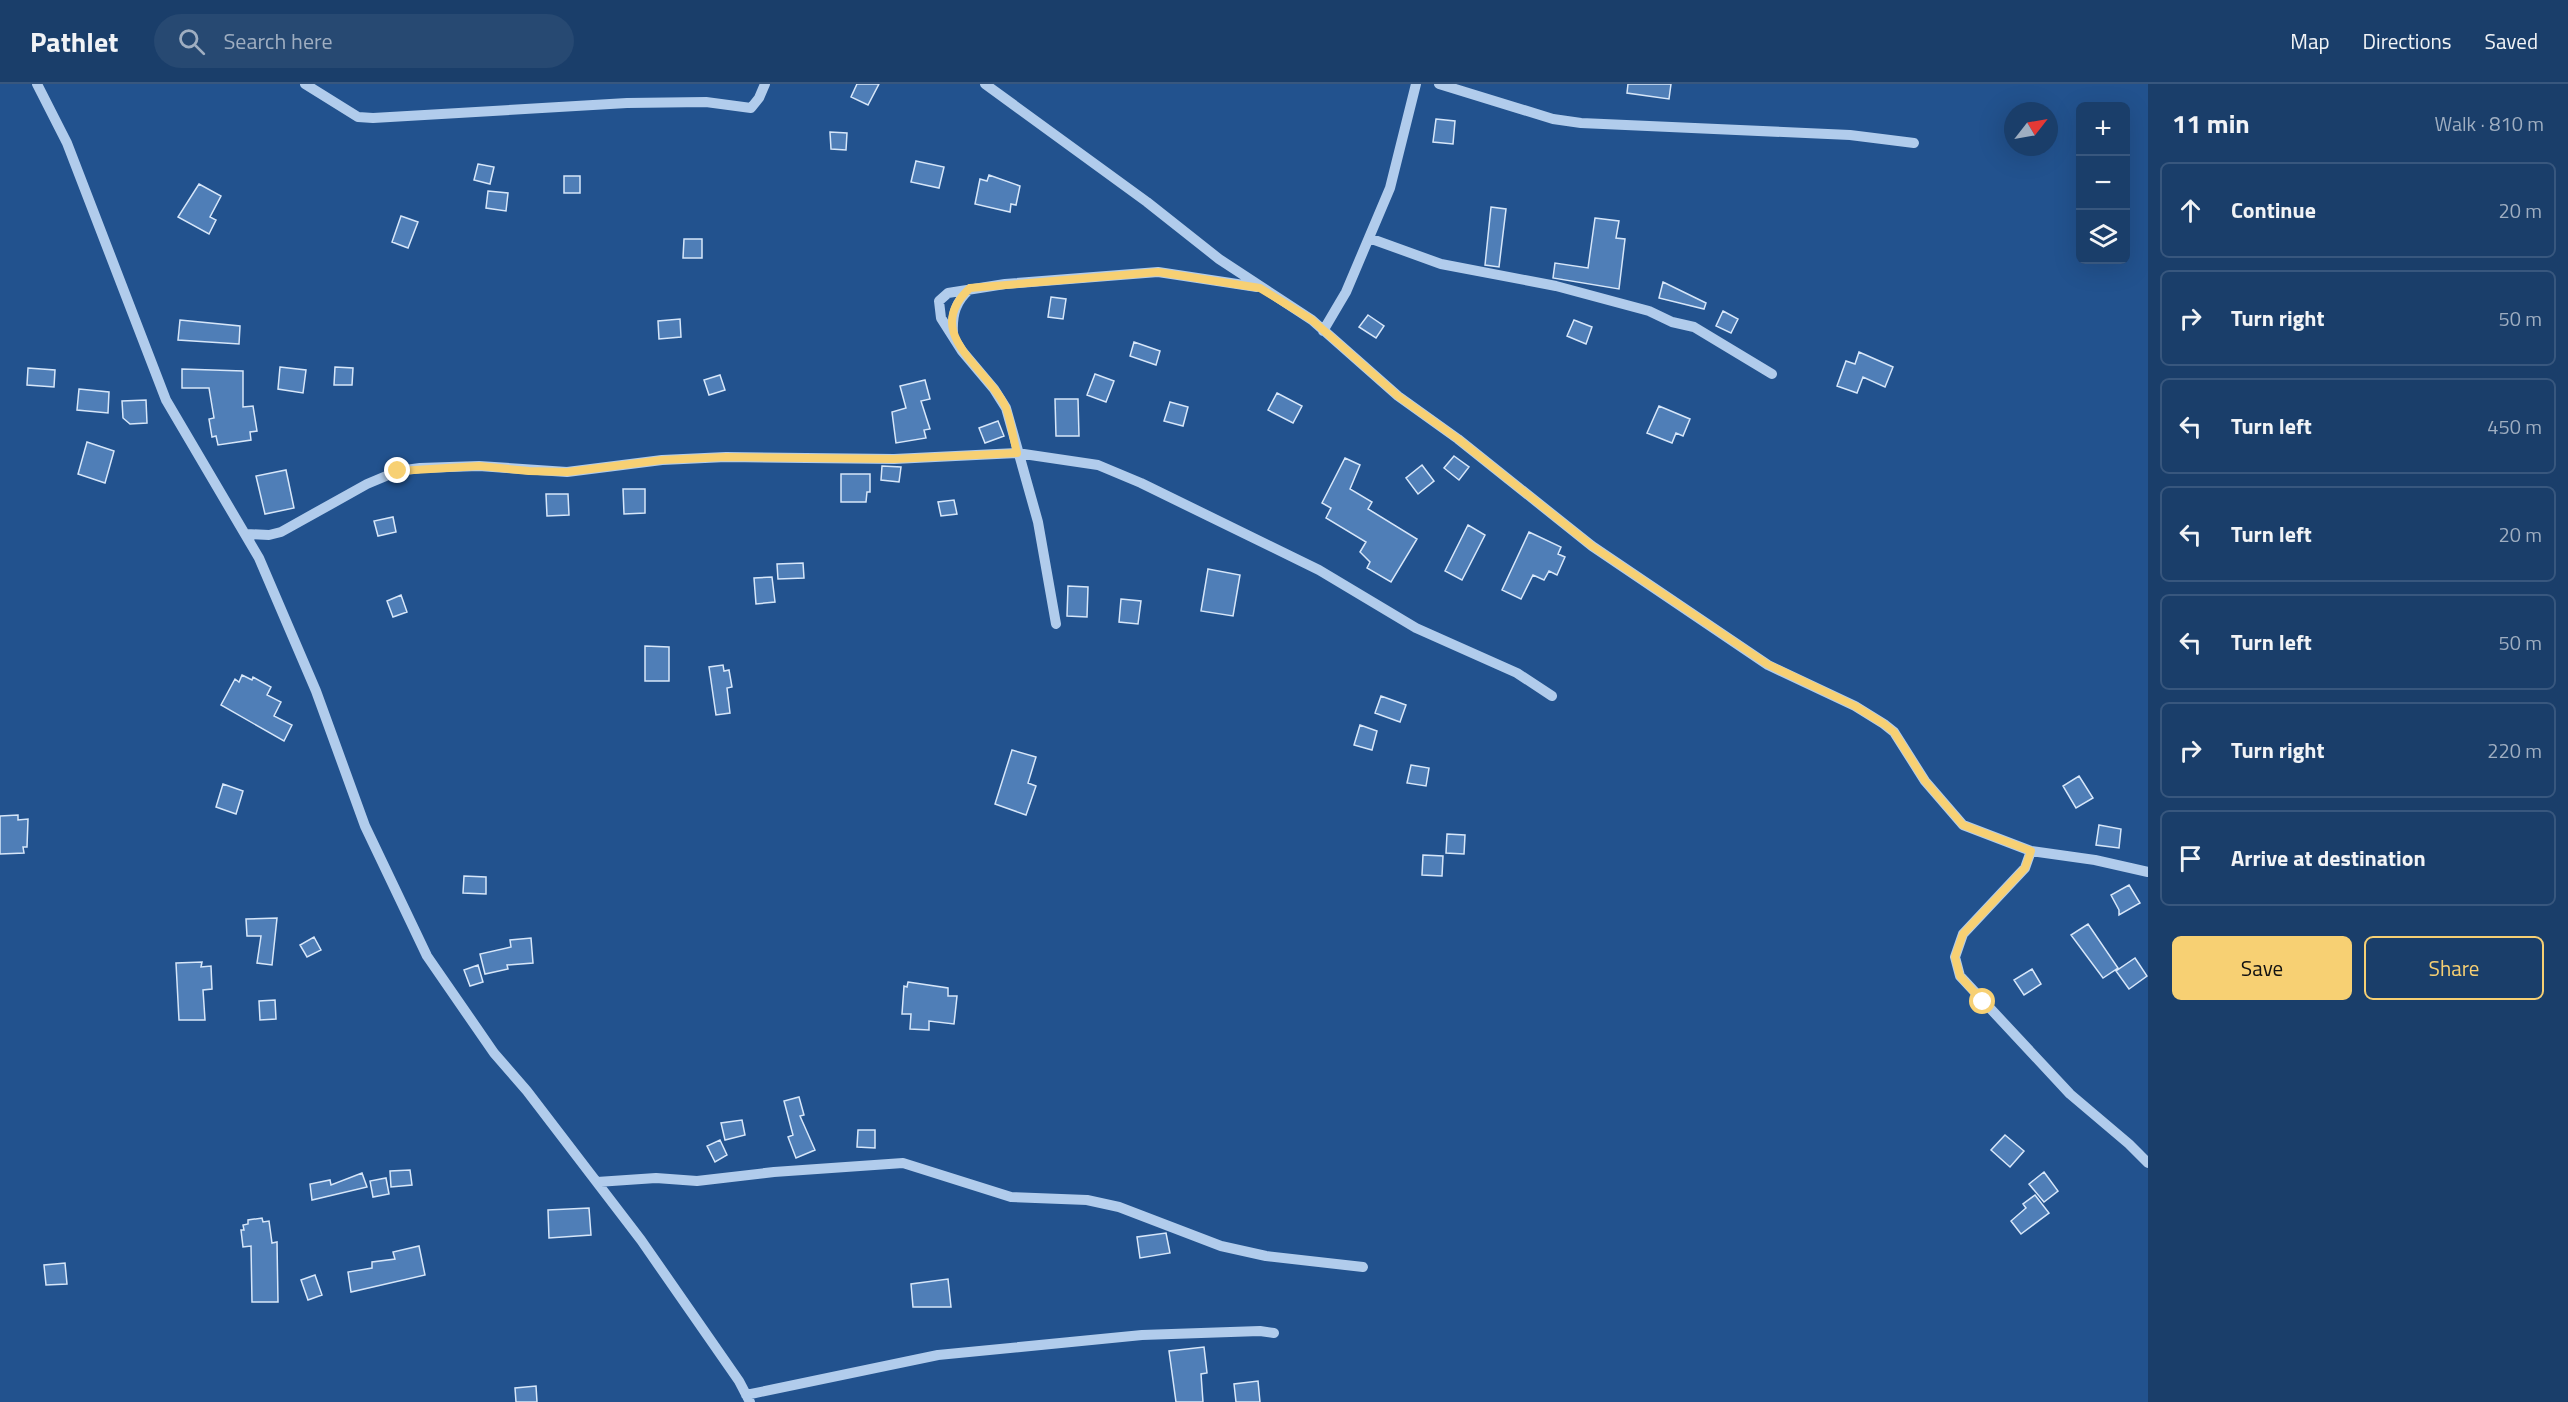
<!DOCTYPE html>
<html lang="en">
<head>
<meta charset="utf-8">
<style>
  :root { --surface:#1a3e6a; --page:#274972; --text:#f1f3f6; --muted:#9faec1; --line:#38577e; --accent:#f7d073 }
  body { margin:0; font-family:"Titillium Web",sans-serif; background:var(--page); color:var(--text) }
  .controls { position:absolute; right:18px; top:18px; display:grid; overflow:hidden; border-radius:9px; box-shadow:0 6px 24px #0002 }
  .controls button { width:54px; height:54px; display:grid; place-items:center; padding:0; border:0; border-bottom:2px solid var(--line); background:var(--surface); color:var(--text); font:30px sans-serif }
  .compass { position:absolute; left:2004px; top:18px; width:54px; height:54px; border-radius:50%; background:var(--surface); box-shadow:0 6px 24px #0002; rotate:59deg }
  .stop { position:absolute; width:18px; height:18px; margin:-14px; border:4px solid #f7d073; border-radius:50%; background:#fff }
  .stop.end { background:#f7d073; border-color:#fff; box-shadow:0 2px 6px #0008 }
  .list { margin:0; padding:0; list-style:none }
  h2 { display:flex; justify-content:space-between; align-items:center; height:78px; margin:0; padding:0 24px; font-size:26px }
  h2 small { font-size:20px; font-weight:400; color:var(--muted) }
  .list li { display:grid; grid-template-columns:39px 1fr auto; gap:18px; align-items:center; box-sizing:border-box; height:96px; margin:0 12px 12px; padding:0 12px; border:2px solid var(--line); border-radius:9px }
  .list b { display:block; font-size:22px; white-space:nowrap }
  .list em { font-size:20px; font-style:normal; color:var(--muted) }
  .actions { display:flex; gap:12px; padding:18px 24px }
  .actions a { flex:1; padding:14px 0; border:2px solid var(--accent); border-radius:9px; text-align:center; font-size:21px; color:var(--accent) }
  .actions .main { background:var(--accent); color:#111 }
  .icon { flex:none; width:33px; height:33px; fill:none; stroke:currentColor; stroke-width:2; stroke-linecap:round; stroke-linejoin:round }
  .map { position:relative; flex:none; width:2148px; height:1318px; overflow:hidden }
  header { display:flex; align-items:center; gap:36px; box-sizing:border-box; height:84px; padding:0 30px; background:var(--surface); border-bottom:2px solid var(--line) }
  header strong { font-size:28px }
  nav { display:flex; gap:33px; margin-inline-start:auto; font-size:21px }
  .search { width:420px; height:54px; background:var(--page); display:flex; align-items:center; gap:15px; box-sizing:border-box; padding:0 21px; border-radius:33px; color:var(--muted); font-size:22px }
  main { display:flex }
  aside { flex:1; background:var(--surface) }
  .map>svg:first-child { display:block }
  .building { fill:#4f7eb7; stroke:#d6e6f9; stroke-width:1.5 }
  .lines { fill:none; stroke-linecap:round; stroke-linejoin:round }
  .minor { stroke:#b1ccec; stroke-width:10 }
  .route { stroke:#f7d073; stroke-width:8 }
</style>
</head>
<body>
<header>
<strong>Pathlet</strong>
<div class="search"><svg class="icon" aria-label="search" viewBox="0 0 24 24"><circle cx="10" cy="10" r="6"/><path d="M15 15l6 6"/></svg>Search here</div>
<nav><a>Map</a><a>Directions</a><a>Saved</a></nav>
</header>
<main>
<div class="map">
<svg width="2148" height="1318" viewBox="0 0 2148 1318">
  <rect width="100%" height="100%" fill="#22528e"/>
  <path class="building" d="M857 0H879L868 21 851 13Z
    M1628 0H1671L1669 15 1627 9Z
    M1436 35 1455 37 1453 60 1433 58Z
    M830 48 847 49 846 66 831 65Z
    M916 77 944 83 939 104 911 98Z
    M478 80 494 83 490 100 474 96Z
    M989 91 1020 102 1016 121 1011 120 1010 128 975 120 980 95 987 97Z
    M564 92H580V109H564Z
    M199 100 221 112 210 133 216 136 209 150 178 133Z
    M488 107 508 109 506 127 486 124Z
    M1491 123 1506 125 1499 183 1485 181Z
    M401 132 418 138 408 164 392 158Z
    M1595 134 1619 137 1616 154 1625 155 1619 205 1553 194 1555 179 1588 184Z
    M684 155H702V174H683Z
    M1663 198 1706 219 1704 225 1659 214Z
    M1051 213 1066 215 1063 235 1048 233Z
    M1723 227 1738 235 1731 249 1716 242Z
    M1368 231 1384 242 1376 254 1359 243Z
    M680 235 681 253 659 255 658 237Z
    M180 236 240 242 239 260 178 256Z
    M1574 236 1592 243 1586 260 1567 252Z
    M1134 258 1160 267 1156 281 1130 272Z
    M1859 268 1893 283 1885 303 1863 293 1857 309 1837 302 1846 277 1855 280Z
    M280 283 306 286 303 309 278 305Z
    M335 283 353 284 352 301H334Z
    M28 284 55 286 54 303 27 301Z
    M182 285 243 287V323L253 322 257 347 250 348 251 356 218 361 216 352 212 353 209 335 214 334 209 304H182Z
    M1095 290 1114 297 1106 318 1087 311Z
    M720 291 725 306 709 311 704 296Z
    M925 296 930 315 921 317 930 345 924 346 926 354 896 359 892 328 906 324 900 302Z
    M79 305 109 308 108 329 77 326Z
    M1277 309 1302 322 1293 339 1268 326Z
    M1055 315H1078L1079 352H1056Z
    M146 316 147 339 130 340 123 334 122 317Z
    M1170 318 1188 323 1183 342 1164 337Z
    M1659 322 1690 335 1683 352 1676 349 1672 359 1647 349Z
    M998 337 1004 352 985 359 979 344Z
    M87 358 114 367 105 399 78 390Z
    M1454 372 1469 383 1459 396 1444 384Z
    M1345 374 1360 381 1350 405 1372 418 1368 425 1417 455 1391 498 1367 484 1370 478 1360 468 1366 458 1326 434 1331 424 1322 419Z
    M1422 381 1434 397 1418 410 1406 394Z
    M882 382 901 383 899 398 881 396Z
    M286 386 294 424 265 430 256 392Z
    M841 390H870V408H867L866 418H841Z
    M623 405H645V429L624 430Z
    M546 410H568L569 431 547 432Z
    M954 416 957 430 941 432 938 418Z
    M393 433 396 448 378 452 374 437Z
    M1468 441 1485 451 1462 496 1445 487Z
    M1529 448 1561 463 1558 470 1565 473 1557 491 1549 487 1544 496 1533 491 1521 515 1502 506Z
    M803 479 804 494 778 495 777 480Z
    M1208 485 1240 491 1233 532 1201 527Z
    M772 493 775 518 756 520 754 494Z
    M1068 502 1088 503 1087 533 1067 532Z
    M401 511 407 528 393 533 387 517Z
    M1121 515 1141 517 1138 540 1119 538Z
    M645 562 669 563V597H645Z
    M723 581 724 587 729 586 732 603 727 604 730 629 716 631 709 583Z
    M242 591 252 596 253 593 271 603 267 611 281 618 274 632 292 641 284 657 221 621 235 595 239 598Z
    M1381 612 1406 621 1400 638 1375 629Z
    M1360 641 1377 647 1372 666 1354 661Z
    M1012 666 1036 673 1028 699 1036 702 1026 731 995 720Z
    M1411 681 1429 684 1426 702 1407 699Z
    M2079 692 2093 714 2076 724 2063 702Z
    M223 700 243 707 236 730 216 723Z
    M18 731V736L28 735 27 763H23L24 769 0 770V732Z
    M2099 741 2121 745 2119 764 2096 761Z
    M1447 750 1465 751 1464 770 1446 769Z
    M1423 771 1443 772 1442 792 1422 791Z
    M464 792 486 793V810L463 809Z
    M2129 801 2140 819 2119 831V826L2111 811Z
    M277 834 272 881 257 879 261 852H247L246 835Z
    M2088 840 2118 884 2103 894 2071 851Z
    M314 853 321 866 307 873 300 861Z
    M531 854 533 879 507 881 508 885 485 890 480 870 511 863 510 856Z
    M2135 874 2147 892 2129 905 2116 887Z
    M202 878 201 883 211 882 212 905 203 906 205 936H179L176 879Z
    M478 881 483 898 470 902 464 886Z
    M2032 885 2041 900 2024 911 2014 896Z
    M908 898 948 904V912H957L954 940 929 937V946L910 945 911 930H902L904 902 907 903Z
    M275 916 276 935 260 936 259 917Z
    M799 1013 804 1031 800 1032 815 1066 796 1074 788 1053 793 1051 784 1017Z
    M742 1036 745 1051 725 1056 721 1039Z
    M858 1046H875V1064L857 1063Z
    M2005 1051 2024 1067 2010 1083 1991 1066Z
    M720 1056 727 1071 715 1078 707 1062Z
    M410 1086 412 1101 391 1103 390 1087Z
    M2044 1088 2058 1107 2044 1118 2029 1100Z
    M362 1089 367 1103 312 1116 310 1100 330 1096 331 1101Z
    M386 1094 389 1110 373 1113 370 1097Z
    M2035 1111 2049 1129 2021 1150 2011 1137 2026 1124 2023 1120Z
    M589 1124 591 1151 549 1154 548 1126Z
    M262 1134 263 1138 269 1137 272 1159 277 1158 278 1218H252L251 1162 243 1163 241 1146H244L243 1141 248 1140V1136Z
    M1166 1149 1170 1169 1140 1174 1137 1153Z
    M419 1162 425 1191 351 1208 348 1188 372 1184V1178L395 1175 393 1168Z
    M65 1179 67 1200 46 1201 44 1181Z
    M315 1191 322 1211 308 1216 301 1196Z
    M948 1195 951 1223H913L911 1200Z
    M1204 1263 1207 1289 1201 1290 1203 1318H1176L1169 1267Z
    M1258 1297 1260 1318H1236L1234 1300Z
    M536 1302 537 1318H516L515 1304Z"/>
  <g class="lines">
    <path class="minor" d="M37 0 67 59 166 316 259 474 316 607 365 742 427 872 494 969 527 1007 641 1156 739 1297 750 1318
      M305 0 358 33 373 34 627 19 706 18 751 24 759 14 765 0
      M985 0 1147 118 1219 175 1312 236 1398 312 1458 355 1592 462 1768 581 1855 622 1884 640 1894 648 1925 697 1963 741 2031 767 2095 776 2148 788
      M1439 0 1553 35 1581 39 1850 51 1914 59
      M1369 154 1441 180 1556 202 1649 227 1672 238 1694 243 1772 290
      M1323 247 1346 208 1390 104 1416 0
      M953 249C952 230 956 217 970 205
      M246 450 269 451 281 448 367 400 398 387 420 384 479 382 567 388 662 376 726 373 894 375 1017 369 1098 381 1141 399 1319 486 1416 544 1517 589 1552 612
      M1056 540 1038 438 1006 324 994 305 962 267 941 234 939 217 948 209 1005 200 1158 188 1257 203
      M2031 767 2025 784 1963 850 1955 873 1960 892 2070 1010 2129 1060 2148 1079
      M597 1098 656 1094 697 1097 774 1088 903 1079 1011 1113 1087 1116 1119 1123 1221 1162 1266 1172 1363 1183
      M746 1311 938 1271 1142 1251 1260 1247 1274 1249"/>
  </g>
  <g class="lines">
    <path class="route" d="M398 387 479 382 529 387 567 388 662 376 726 373 894 375 1017 369C1013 354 1011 337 1006 324 988 283 920 250 970 204L1158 188 1260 204 1312 236 1398 312 1458 355 1592 462 1767 580 1855 622 1884 640 1894 648 1925 697 1963 741 2031 767 2025 784 1963 850 1955 873 1960 892 1983 918"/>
  </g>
</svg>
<div class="controls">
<button>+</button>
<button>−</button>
<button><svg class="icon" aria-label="layers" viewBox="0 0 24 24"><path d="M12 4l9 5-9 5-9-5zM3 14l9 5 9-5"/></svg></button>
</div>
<svg class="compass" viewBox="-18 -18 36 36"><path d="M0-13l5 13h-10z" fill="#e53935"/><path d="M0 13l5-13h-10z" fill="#9faec1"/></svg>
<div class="stop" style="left:1983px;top:918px"></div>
<div class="stop end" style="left:398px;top:387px"></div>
</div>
<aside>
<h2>11 min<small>Walk · 810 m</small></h2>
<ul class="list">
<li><svg class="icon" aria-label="ahead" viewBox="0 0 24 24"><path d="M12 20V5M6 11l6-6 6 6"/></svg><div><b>Continue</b></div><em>20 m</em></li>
<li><svg class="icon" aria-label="right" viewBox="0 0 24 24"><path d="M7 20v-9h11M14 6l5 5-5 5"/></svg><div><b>Turn right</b></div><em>50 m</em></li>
<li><svg class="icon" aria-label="left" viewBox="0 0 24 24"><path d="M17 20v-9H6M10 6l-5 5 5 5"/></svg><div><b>Turn left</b></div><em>450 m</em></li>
<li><svg class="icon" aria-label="left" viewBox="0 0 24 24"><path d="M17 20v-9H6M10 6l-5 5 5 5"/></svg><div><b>Turn left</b></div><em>20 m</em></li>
<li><svg class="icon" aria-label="left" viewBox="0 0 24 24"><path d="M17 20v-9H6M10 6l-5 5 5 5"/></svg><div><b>Turn left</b></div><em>50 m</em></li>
<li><svg class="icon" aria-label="right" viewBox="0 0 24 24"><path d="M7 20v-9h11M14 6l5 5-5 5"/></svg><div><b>Turn right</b></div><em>220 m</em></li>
<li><svg class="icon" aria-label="arrive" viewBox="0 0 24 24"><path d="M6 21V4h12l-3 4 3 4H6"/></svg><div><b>Arrive at destination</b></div></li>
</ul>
<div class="actions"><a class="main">Save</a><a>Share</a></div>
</aside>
</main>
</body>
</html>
